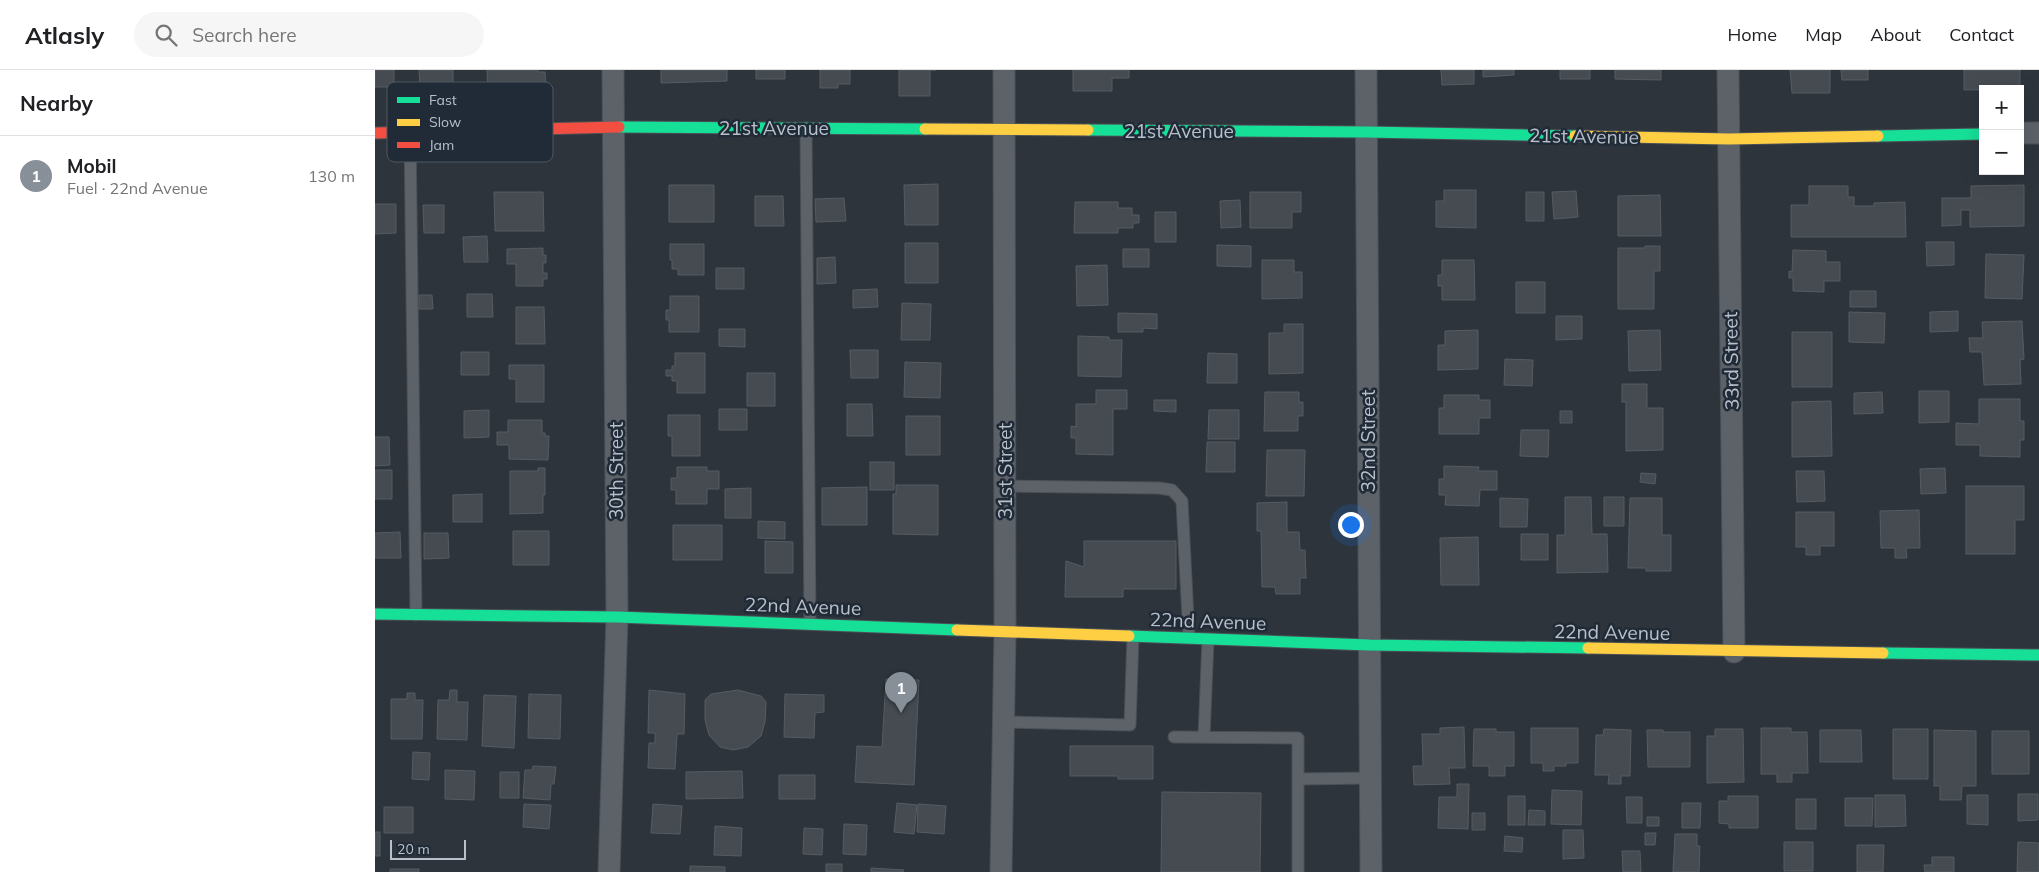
<!DOCTYPE html>
<html lang="en">
<head>
<meta charset="utf-8">
<style>
  :root { --surface:#fff; --page:#f6f6f6; --text:#202124; --muted:#757577; --line:#e0e0e0; --accent:#879099 }
  body { margin:0; font-family:Mulish,sans-serif; background:var(--page); color:var(--text) }
  .controls { position:absolute; right:15px; top:15px; display:grid; overflow:hidden; border-radius:0px; box-shadow:0 5px 20px #0002 }
  .controls button { width:45px; height:45px; display:grid; place-items:center; padding:0; border:0; border-bottom:1px solid var(--line); background:var(--surface); color:var(--text); font:25px sans-serif }
  .scale { position:absolute; left:15px; bottom:12px; width:76px; box-sizing:border-box; padding-left:5px; border:2px solid #b8c1cb; border-top:0; font-size:14px; line-height:18px; white-space:nowrap; color:#b8c1cb; -webkit-text-stroke:4px #202b37; paint-order:stroke }
  .you { position:absolute; left:975px; top:454px; width:18px; height:18px; margin:-12px; border:4px solid #fff; border-radius:50%; background:#1a73e8; box-shadow:0 0 0 8px #1a73e833 }
  .badge { display:grid; place-items:center; width:32px; height:32px; border-radius:50%; background:var(--accent); color:#fff; font-size:16px; font-weight:700 }
  .pin { position:absolute; translate:-50% -41px; filter:drop-shadow(0 1px 2px #0008) }
  .pin::after { content:''; position:absolute; top:26px; width:18px; height:15px; background:inherit; clip-path:polygon(0 0,100% 0,50% 100%) }
  .list { margin:0; padding:0; list-style:none }
  h2 { display:flex; justify-content:space-between; align-items:center; height:65px; margin:0; padding:0 20px; font-size:21px }
  h2 small { font-size:16px; font-weight:400; color:var(--muted) }
  .list li { display:grid; grid-template-columns:32px 1fr auto; gap:15px; align-items:center; box-sizing:border-box; height:80px; padding:0 20px; border-top:1px solid var(--line) }
  .list b { display:block; font-size:19px; white-space:nowrap }
  .list p { margin:0; font-size:16px; white-space:nowrap; color:var(--muted) }
  .list em { font-size:16px; font-style:normal; color:var(--muted) }
  .icon { flex:none; width:28px; height:28px; fill:none; stroke:currentColor; stroke-width:2; stroke-linecap:round; stroke-linejoin:round }
  .map { position:relative; flex:none; width:1664px; height:802px; overflow:hidden }
  header { display:flex; align-items:center; gap:30px; box-sizing:border-box; height:70px; padding:0 25px; background:var(--surface); border-bottom:1px solid var(--line) }
  header strong { font-size:24px }
  nav { display:flex; gap:28px; margin-inline-start:auto; font-size:18px }
  .search { width:350px; height:45px; background:var(--page); display:flex; align-items:center; gap:12px; box-sizing:border-box; padding:0 18px; border-radius:28px; color:var(--muted); font-size:19px }
  main { display:flex }
  aside { flex:1; background:var(--surface) }
  .map>svg:first-child { display:block }
  .building { fill:#454b51; stroke:#555c63 }
  .lines { fill:none; stroke-linecap:round; stroke-linejoin:round }
  .lane-casing { stroke:#4b5056; stroke-width:13 }
  .street-casing { stroke:#4b5056; stroke-width:23 }
  .fast-casing { stroke:#4b5056; stroke-width:13 }
  .slow-casing { stroke:#4b5056; stroke-width:13 }
  .jam-casing { stroke:#4b5056; stroke-width:13 }
  .lane { stroke:#5d6269; stroke-width:11 }
  .street { stroke:#5d6269; stroke-width:21 }
  .fast { stroke:#16e098; stroke-width:11 }
  .slow { stroke:#ffcf43; stroke-width:11 }
  .jam { stroke:#f24e42; stroke-width:11 }
  .labels { text-anchor:middle; dominant-baseline:central; stroke-width:5; stroke-linejoin:round; paint-order:stroke }
  .street-label { font-size:19px; fill:#b8c1cb; stroke:#202b37 }
  .key { fill:#202b37; stroke:#4e5863; stroke-width:1 }
  .key-label { font-size:14px; fill:#b8c1cb }
</style>
</head>
<body>
<header>
<strong>Atlasly</strong>
<div class="search"><svg class="icon" aria-label="search" viewBox="0 0 24 24"><circle cx="10" cy="10" r="6"/><path d="M15 15l6 6"/></svg>Search here</div>
<nav><a>Home</a><a>Map</a><a>About</a><a>Contact</a></nav>
</header>
<main>
<aside>
<h2>Nearby<small></small></h2>
<ul class="list">
<li><span class="badge">1</span><div><b>Mobil</b><p>Fuel · 22nd Avenue</p></div><em>130 m</em></li>
</ul>
</aside>
<div class="map">
<svg width="1664" height="802" viewBox="0 0 1664 802">
  <rect width="100%" height="100%" fill="#2d343b"/>
  <path class="building" d="M0 0H19V17H0Z
    M44 0H78V16L45 17Z
    M112 0H163V2H170L171 16H163V25L113 26Z
    M286 0H352V11L286 13Z
    M381 0H410V9H381Z
    M445 0H475V14H463V18H445Z
    M524 0H561H555V26H524Z
    M698 0H754V8H737V21H698Z
    M1066 0H1099V14L1067 15Z
    M1108 0H1139V5L1108 7Z
    M1185 0H1215V9H1185Z
    M1240 0H1286V10L1240 9Z
    M1415 0H1455V23H1417Z
    M1466 0H1493V10H1467Z
    M1589 0H1645V19L1589 20Z
    M563 114V155H530L529 115Z
    M294 115H339V152H294Z
    M1649 115V156L1595 157V140H1586V155L1567 156V128H1596V116Z
    M1434 116H1473V127H1479V136H1499V133L1530 132 1531 167H1416V135H1434Z
    M1069 120H1101V158L1061 157V131H1069Z
    M1201 121 1203 147 1179 149 1177 122Z
    M119 122H168L169 161H120Z
    M875 122H926V142H917V158H875Z
    M1151 122H1169V151H1151Z
    M1285 125 1286 166H1243V126Z
    M380 126H408L409 156H380Z
    M469 128 471 151 441 152 440 129Z
    M865 130 866 157 846 158 845 131Z
    M700 132H743V138H757V145H764V153H758V158H743V163H699Z
    M0 134H21V163L0 164Z
    M48 135H69V163H49Z
    M780 142H801V172H780Z
    M112 166 113 192H89L88 167Z
    M1551 172H1579V195L1552 196Z
    M530 173H563V213H530Z
    M295 174H329V205H303V199H297V190H295Z
    M842 175 876 176V197L842 196Z
    M1270 176H1285V201H1279V239H1243V178H1270Z
    M168 178V185H171V193H168V203H172V209H168V216H141V194H132V179Z
    M748 179H774V197H748Z
    M1418 180 1451 181V192H1465V211H1449V222L1418 221V208H1414V201L1417 202Z
    M1611 184 1649 185 1647 229 1610 228Z
    M460 187 461 213 442 214V188Z
    M887 190H919V202H927V228L887 229Z
    M1067 190H1099L1100 230H1067V216H1063V205H1067Z
    M732 195 733 235 702 236 701 196Z
    M341 198H369V219H341Z
    M1141 212H1170V243H1141Z
    M502 219 503 237 478 238V220Z
    M1475 221H1501V237H1475Z
    M92 224H117L118 247H92Z
    M44 225H57L58 239H44Z
    M295 226H324V262H294V250H291V240H295Z
    M527 233 556 234 555 270H526Z
    M141 237H169L170 274H141Z
    M1583 241V261L1555 262V242Z
    M1474 242 1510 243 1509 273 1474 272Z
    M743 243 782 244V259L768 258V262H743Z
    M1181 246H1207V269L1181 270Z
    M1647 251 1649 289 1645 290 1646 314 1609 315 1607 282H1595L1594 268H1608L1607 252Z
    M909 254H928V303L894 304V263H909Z
    M344 259H370V277L344 276Z
    M1103 260V299L1063 300V275H1070V261Z
    M1285 260 1286 300 1254 301 1253 261Z
    M1417 262H1457V317H1417Z
    M703 266 734 267V270H747L746 307 703 306Z
    M475 280H503V308H476Z
    M86 282H114V305H86Z
    M300 283H330V323H302V311H297V306H291V300H297V296H300Z
    M833 283 862 284V313H832Z
    M1130 289 1158 290 1157 316 1129 315Z
    M530 292 566 293 565 328 529 327Z
    M134 295H169V332H141V309H134Z
    M372 303H400V336H372Z
    M1247 314H1272V338H1288V380L1251 381V332H1247Z
    M721 320H752V339H738V385L701 384V368H696V356L701 357V334H721Z
    M1544 321H1574V352L1544 353Z
    M890 322H924V332H928V346H923V361H889Z
    M1507 322 1508 343 1479 344V323Z
    M1069 325H1104V330H1115V348H1104V364H1064V338H1069Z
    M1604 329H1645V351H1649V370H1645V387L1605 386V375H1581V353L1604 354Z
    M779 330H801V342L779 341Z
    M1456 331 1457 386 1417 387V332Z
    M472 334H497L498 366H472Z
    M344 339H372V360H344Z
    M114 340V367L89 368V341Z
    M834 340H864V369H833Z
    M1185 341H1197V353H1185Z
    M293 345H325V386H297V366H293Z
    M531 346H565V385H531Z
    M133 350H167V363H170V366H174L173 390 134 389V375H122V362H133Z
    M1146 360H1174L1173 387 1145 386Z
    M0 367H14L15 395 0 396Z
    M832 372H860V402H831Z
    M892 380H930L929 426H891Z
    M495 392H519V420H495Z
    M1069 396 1104 397 1103 401H1122V420H1105L1104 436 1070 435 1071 425H1064V409H1069Z
    M302 397H332V401H344V419H332V434H301V420H296V408H302Z
    M163 398H170V425H168V443L135 444V401H163Z
    M1570 398 1571 423 1546 424 1545 399Z
    M0 400H17V429H0Z
    M1421 401H1449L1450 431 1422 432Z
    M1266 403 1281 404 1280 414 1265 412Z
    M521 415H563V465L518 464V424H521Z
    M1591 416H1649V450H1640V484H1591Z
    M492 417V455H447V418Z
    M376 418V448H350V419Z
    M107 424V452H78V425Z
    M1190 427H1216L1217 464H1232L1233 502 1182 503V465H1190Z
    M1229 427H1249V456H1229Z
    M1125 428 1153 429 1152 457H1125Z
    M1255 428H1287V465H1296V501H1271V498H1253Z
    M912 432V462H924L925 480H930L931 508H925V524H901L900 517H887L886 461H882V433Z
    M1544 440 1545 478H1531L1532 488H1520V478H1506L1505 441Z
    M1421 442H1459V476H1445V485H1431V477H1421Z
    M383 451 410 452V469L383 468Z
    M298 455H347V490H298Z
    M138 461H174V495H138Z
    M25 462 26 488H0V463Z
    M49 463H73L74 488 49 489Z
    M1146 464H1173V490H1146Z
    M1103 467 1104 515H1066L1065 468Z
    M390 471 418 472V503H390Z
    M709 471H801V519H748V527H690L691 491 709 497Z
    M511 609 544 610 539 715 480 712 482 676 507 677Z
    M75 620H82V632H93L92 670 62 669 63 630H74Z
    M274 620 310 624 309 664H302L300 699 273 698 274 673H280V663H273Z
    M363 620 386 626 391 632 390 652 386 666 373 677 358 680 345 677 334 665 330 650V630L336 624Z
    M32 623H40V630H48L47 669H16V629H32Z
    M154 624 186 625 185 669 153 668Z
    M410 624 449 625V642L440 643 439 668 409 667Z
    M109 625 141 626 139 678 107 676Z
    M1089 657 1090 698H1074L1075 714 1039 715 1038 696H1048L1047 664H1065V658Z
    M1156 658H1203V693H1191V696H1179V701H1168V693H1156Z
    M1386 658H1416V662H1432L1433 703H1417V712H1402V704H1386Z
    M1099 659H1121V662H1139V696H1130V706H1114V696H1098Z
    M1229 659 1256 660 1255 706H1246V714H1233L1234 705H1220L1221 665H1228Z
    M1340 659H1368L1369 712 1332 713V666H1340Z
    M1518 659H1553V709H1518Z
    M1272 660H1288V662H1315V697H1273Z
    M1445 660H1486L1487 692H1445Z
    M1559 660 1601 661V716H1587L1586 730H1565V716H1559Z
    M1617 661H1654V704H1617Z
    M695 676H778V709H743V706H695Z
    M38 682 55 683 54 710 37 709Z
    M158 696 181 697 179 714H176L175 730 148 728 150 700H157Z
    M70 700 100 701 99 730 70 729Z
    M367 701 368 728 311 729V702Z
    M125 702H144V728H125Z
    M404 705H440V729H404Z
    M1082 714H1094L1093 759 1063 758 1064 727H1082Z
    M1177 720 1207 721 1206 755 1176 754Z
    M787 722 886 723 885 802H786Z
    M1643 724H1663V750L1643 751Z
    M1500 725H1530L1531 756 1500 757Z
    M1592 725H1613V755L1592 754Z
    M1133 726H1150V755H1133Z
    M1353 726H1383V758H1354V754L1344 753V731H1353Z
    M1251 727H1267V753H1252Z
    M1470 728H1498L1497 756H1470Z
    M1421 729H1441V759H1421Z
    M522 733 542 735 539 764 519 762Z
    M1307 733H1326L1325 758H1307Z
    M149 734 176 735 174 759 148 757Z
    M278 734 307 736 305 764 276 763Z
    M543 734 571 736 569 764 542 762Z
    M9 737H38V763H9Z
    M1154 740 1170 741V755H1153Z
    M1097 743H1110V760H1097Z
    M1272 747H1284V756H1272Z
    M469 754 492 755 491 785 468 784Z
    M340 756 367 758 366 786 339 785Z
    M429 758 448 759 447 785 428 784Z
    M1188 760H1208L1209 788 1188 789Z
    M0 762H5V786H0Z
    M1270 763H1281L1280 775H1270Z
    M1300 764H1322V776H1325L1324 802H1298Z
    M1130 766 1148 768 1147 782 1129 781Z
    M1409 772H1438V801H1409Z
    M1643 772 1664 773V802H1642Z
    M1482 775H1509L1508 802H1482Z
    M1247 781H1265L1266 802H1248Z
    M1557 787H1579V802H1550L1549 795H1557Z
    M451 794H467V802H451Z
    M315 796 350 797V802H315Z
    M496 798 529 800 528 802H496Z
    M15 799H44V802H15Z"/>
  <g class="lines">
    <g class="lane-casing">
      <path id="lane" d="M431 58 435 554
        M35 62 41 545
        M630 416 784 418 797 420 807 431 814 568
        M629 652 755 655 758 566
        M799 667 923 668V802
        M829 667 833 569
        M923 709 995 708"/>
    </g>
    <g class="street-casing">
      <path id="street" d="M991 0 996 802
        M1353 0 1359 582
        M1645 63H1664
        M234 802 242 547 238 0
        M626 802 630 561 629 0"/>
    </g>
    <g class="fast-casing">
      <path id="fast" d="M244 57 550 59
        M713 60 991 62 1200 66
        M1503 66 1608 64
        M0 544 242 547 582 560
        M754 566 994 575 1213 578
        M1508 583 1664 585"/>
    </g>
    <g class="slow-casing">
      <path id="slow" d="M550 59 713 60
        M1200 66 1354 69 1503 66
        M582 560 754 566
        M1213 578 1508 583"/>
    </g>
    <g class="jam-casing">
      <path id="jam" d="M0 63 244 57"/>
    </g>
    <use href="#lane" class="lane"/>
    <use href="#street" class="street"/>
    <use href="#fast" class="fast"/>
    <use href="#slow" class="slow"/>
    <use href="#jam" class="jam"/>
  </g>
  <g class="labels">
    <g class="street-label">
      <text x="399" y="58">21st Avenue</text>
      <text x="804" y="61">21st Avenue</text>
      <text transform="translate(1209 66) rotate(1)">21st Avenue</text>
      <text transform="translate(1356 291) rotate(-91)">33rd Street</text>
      <text transform="translate(993 371) rotate(-90)">32nd Street</text>
      <text transform="translate(241 401) rotate(-90)">30th Street</text>
      <text transform="translate(630 401) rotate(-90)">31st Street</text>
      <text transform="translate(428 536) rotate(2)">22nd Avenue</text>
      <text transform="translate(833 551) rotate(2)">22nd Avenue</text>
      <text transform="translate(1237 562) rotate(1)">22nd Avenue</text>
    </g>
  </g>
  <rect x="12" y="12" width="166" height="80" rx="8" class="key"/>
  <rect x="22" y="27" width="23" height="6" fill="#16e098"/>
  <rect x="22" y="49" width="23" height="7" fill="#ffcf43"/>
  <rect x="22" y="72" width="23" height="6" fill="#f24e42"/>
  <g class="key-label">
    <text x="54" y="35">Fast</text>
    <text x="54" y="57">Slow</text>
    <text x="54" y="80">Jam</text>
  </g>
</svg>
<div class="controls">
<button>+</button>
<button>−</button>
</div>
<div class="scale">20 m</div>
<div class="you"></div>
<div class="pin badge" style="left:526px;top:643px">1</div>
</div>
</main>
</body>
</html>
